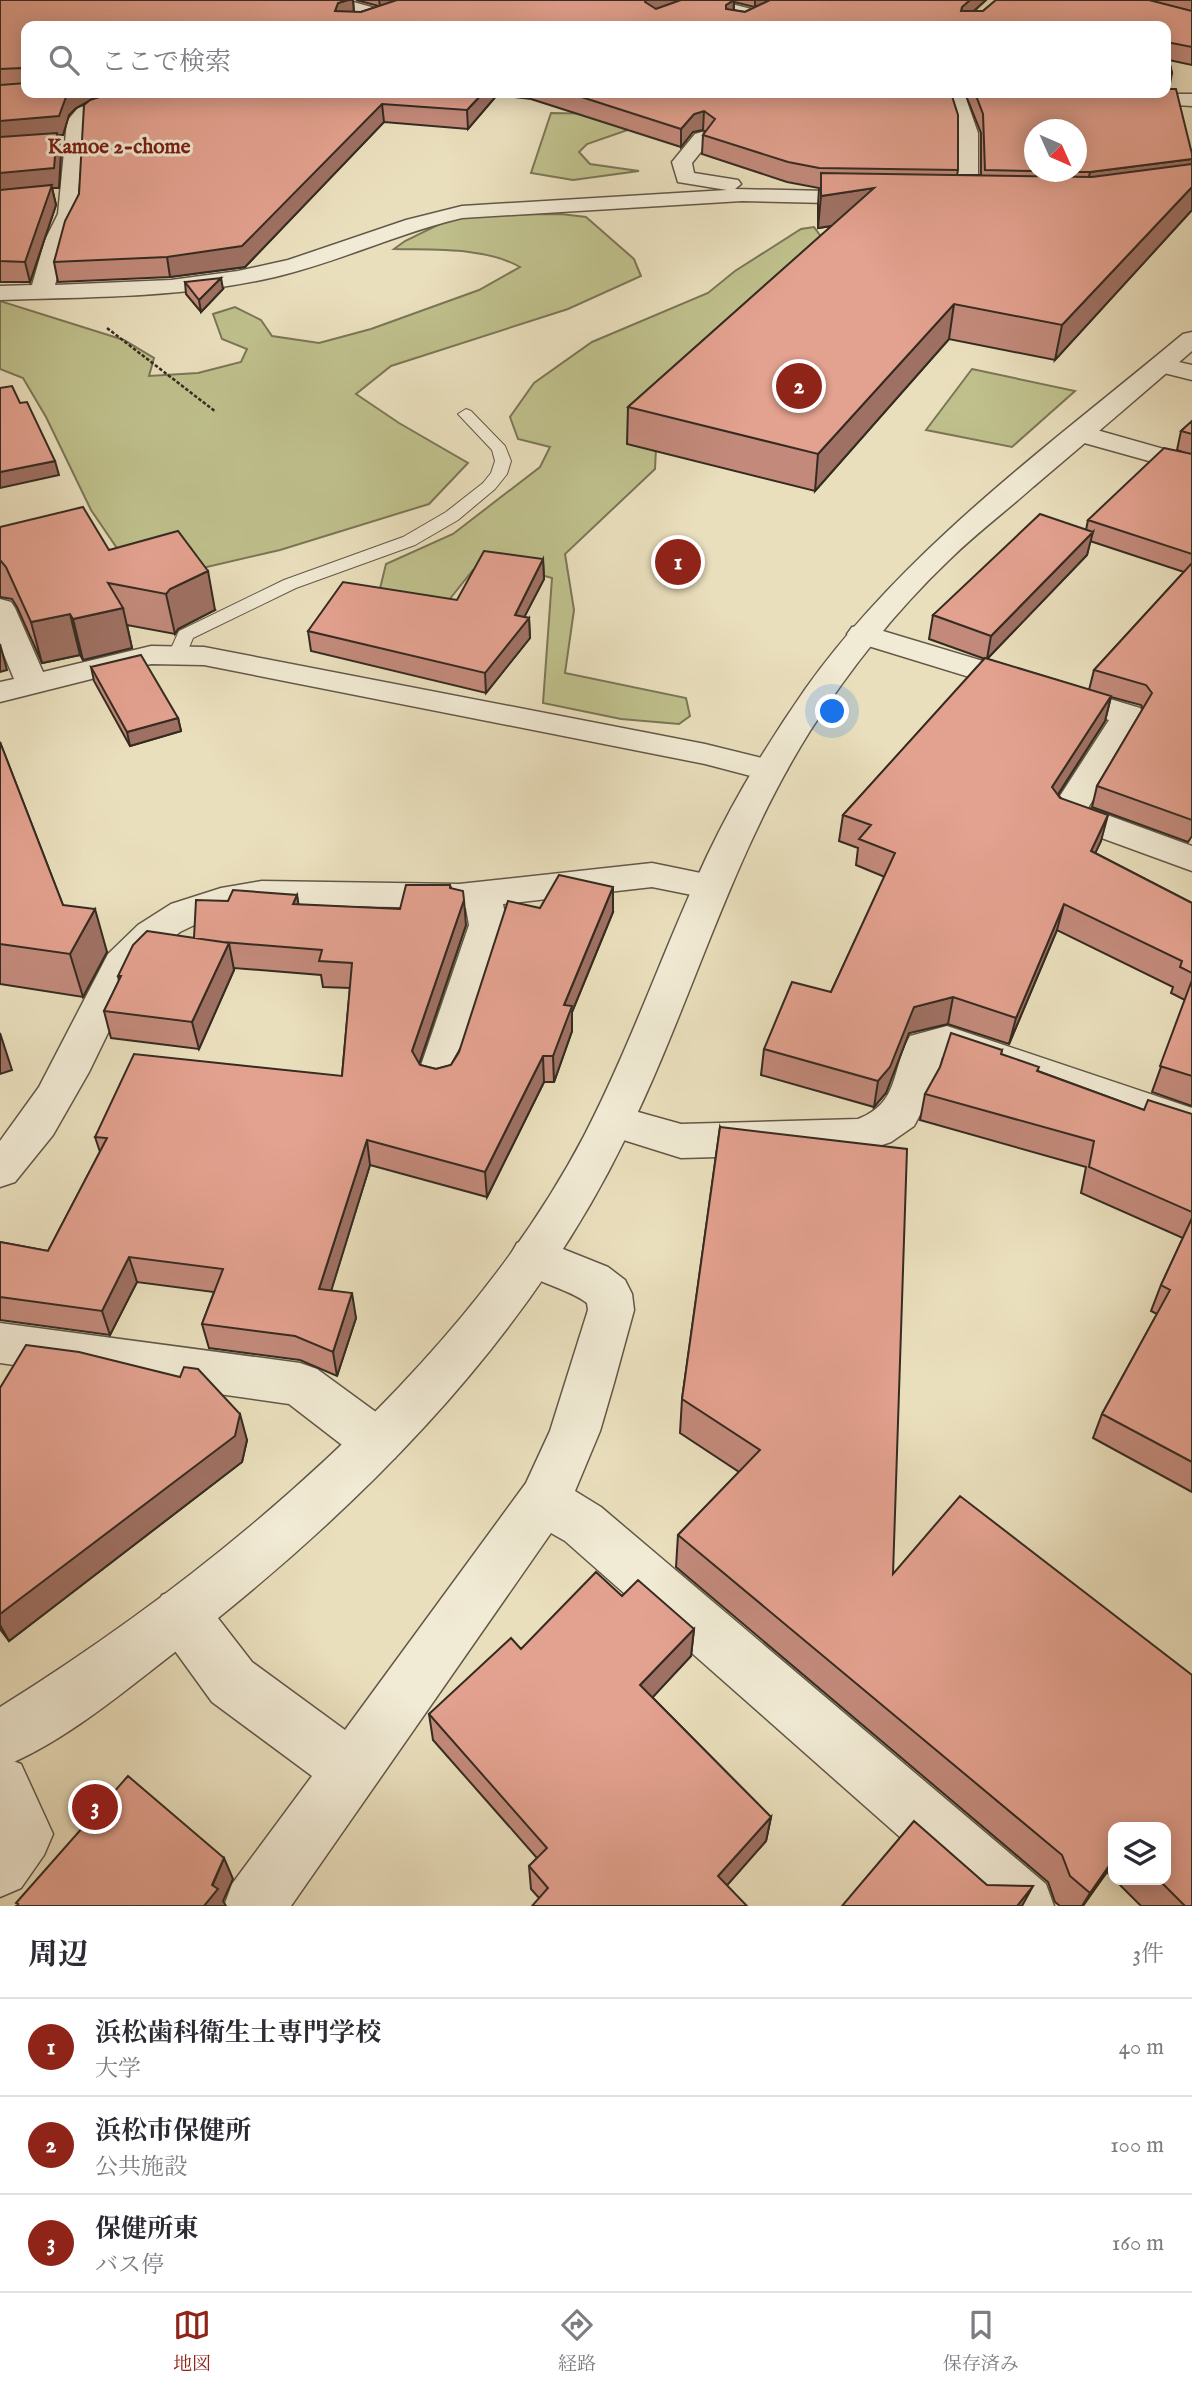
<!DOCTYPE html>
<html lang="ja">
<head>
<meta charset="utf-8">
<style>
  :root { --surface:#fff; --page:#f2f2f3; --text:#2b2b33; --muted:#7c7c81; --line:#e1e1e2; --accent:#8f2418 }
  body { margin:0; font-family:"IM FELL English","Noto Serif JP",serif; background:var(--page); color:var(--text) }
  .controls { position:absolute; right:21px; bottom:21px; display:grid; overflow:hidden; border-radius:14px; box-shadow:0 4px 18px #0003 }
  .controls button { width:63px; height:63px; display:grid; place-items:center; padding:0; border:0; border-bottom:2px solid var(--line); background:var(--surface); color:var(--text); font:35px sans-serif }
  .compass { position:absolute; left:1024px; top:119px; width:63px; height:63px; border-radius:50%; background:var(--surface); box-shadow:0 4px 18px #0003; rotate:135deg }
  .you { position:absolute; left:833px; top:712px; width:24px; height:24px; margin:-18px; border:5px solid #fff; border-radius:50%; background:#1a73e8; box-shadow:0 0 0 10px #1a73e833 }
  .badge { display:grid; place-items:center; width:46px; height:46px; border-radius:50%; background:var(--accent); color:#fff; font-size:23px; font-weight:700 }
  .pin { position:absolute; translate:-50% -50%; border:4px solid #fff; box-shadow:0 2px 7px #0006 }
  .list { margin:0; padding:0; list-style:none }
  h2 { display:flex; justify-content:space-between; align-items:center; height:91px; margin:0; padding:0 28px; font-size:30px }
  h2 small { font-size:23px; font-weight:400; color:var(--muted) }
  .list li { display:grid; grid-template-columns:46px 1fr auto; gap:21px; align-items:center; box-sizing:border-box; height:98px; padding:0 28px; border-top:2px solid var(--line) }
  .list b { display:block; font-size:26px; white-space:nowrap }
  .list p { margin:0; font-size:23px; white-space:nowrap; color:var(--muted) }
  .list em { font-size:23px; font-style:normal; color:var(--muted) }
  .icon { flex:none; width:38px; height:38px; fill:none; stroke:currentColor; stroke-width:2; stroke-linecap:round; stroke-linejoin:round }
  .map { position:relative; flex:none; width:1192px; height:1906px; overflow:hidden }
  .search { position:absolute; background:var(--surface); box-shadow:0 4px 18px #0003; left:21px; right:21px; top:21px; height:77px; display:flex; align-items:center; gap:18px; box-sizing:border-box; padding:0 24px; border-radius:14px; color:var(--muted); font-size:26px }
  .sheet { height:385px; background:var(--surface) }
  nav { display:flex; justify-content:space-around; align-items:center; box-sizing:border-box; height:98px; border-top:2px solid var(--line); background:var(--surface); font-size:19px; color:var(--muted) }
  nav a { display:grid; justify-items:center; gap:4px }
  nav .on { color:var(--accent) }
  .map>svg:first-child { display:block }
  .green { fill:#bfc08c; stroke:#7a7656; stroke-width:2 }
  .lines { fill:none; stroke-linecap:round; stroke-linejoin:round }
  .service-casing { stroke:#625848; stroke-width:2 }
  .minor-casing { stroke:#625848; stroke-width:3 }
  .tertiary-casing { stroke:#625848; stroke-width:3 }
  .path { stroke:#352b21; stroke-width:2.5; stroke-dasharray:3.5 2; stroke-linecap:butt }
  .service { fill:#f1ead4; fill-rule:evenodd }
  .minor { fill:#f1ead4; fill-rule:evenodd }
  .tertiary { fill:#f1ead4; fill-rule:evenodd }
  .wall { fill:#c38a7b; stroke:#352b21; stroke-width:2; fill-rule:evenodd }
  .shaded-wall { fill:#9f7164; stroke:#352b21; stroke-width:2 }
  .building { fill:#e3a18f; stroke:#352b21; stroke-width:2 }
  .labels { text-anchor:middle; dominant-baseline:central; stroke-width:6; stroke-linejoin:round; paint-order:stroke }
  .far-neighbourhood-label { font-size:21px; font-weight:bold; fill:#7a1f14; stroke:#f1ead4 }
</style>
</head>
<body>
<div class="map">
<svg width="1192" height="1906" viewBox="0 0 1192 1906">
  <rect width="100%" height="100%" fill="#eadfbd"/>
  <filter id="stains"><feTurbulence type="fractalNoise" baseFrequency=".00286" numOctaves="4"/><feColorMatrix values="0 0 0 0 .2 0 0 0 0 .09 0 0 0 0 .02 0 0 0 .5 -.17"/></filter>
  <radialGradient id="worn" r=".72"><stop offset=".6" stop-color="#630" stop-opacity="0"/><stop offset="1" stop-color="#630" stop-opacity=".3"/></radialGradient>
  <path class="green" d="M661 93H850L639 126 587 144 579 152 590 164 639 171 573 180 531 173 551 113 608 114Z
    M561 214 586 217 634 259 641 276 568 309 391 366 356 394 399 423 468 463 429 504 280 550 194 570 121 554 91 510 46 417 23 378 0 369V301L124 340 154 358 149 376 198 373 241 362 247 349 222 339 213 314 235 307 261 320 272 336 319 343 371 329 479 290 520 267C485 247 434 250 394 249L405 241 458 215Z
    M814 227 827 245 658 408 655 469 565 554 574 610 565 673 686 698 690 716 679 724 621 719 543 703 552 578 513 567 473 570 437 615 376 605 386 564 453 534 540 467 550 447 518 439 510 417 534 383 592 342 708 293 735 271 801 229Z
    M972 369 1075 391 1012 447 926 430Z"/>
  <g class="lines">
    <g class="service-casing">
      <path id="service" d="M466 409 471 411 505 446 511 461 507 474 495 489 458 520 415 545 296 588 193 638 185 657H171L169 653 179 631 284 580 403 537 446 512 483 483 491 473 495 461 492 450 458 414Z"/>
    </g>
    <g class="minor-casing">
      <path id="minor" d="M319 0H346L386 11 388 14 380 19 321 3Z
        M689 0H716L763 12 765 15 757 20 702 6 685 12 679 10 677 7Z
        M125 93H151L148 97 92 116 85 122 80 214 67 240 55 285 171 280 238 271 288 260 406 220 462 206 727 190 678 182 672 162 695 134 702 132 712 138 692 163 694 173 738 180 741 184 735 189 872 192 879 194 882 198 879 202 872 204 742 201 462 218C398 233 339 262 275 277 185 298 92 297 0 300V286L32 285 45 240 58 214 67 121 78 108Z
        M946 93H964L978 133V190L981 200 978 204H964C950 184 962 154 958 131 955 118 950 106 946 93Z
        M1050 93 1192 94V106L1059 98Z
        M1161 358 1192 365V380L1152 370 1149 365 1152 360Z
        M1079 425 1192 457V473L1070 439 1066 433 1070 427Z
        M0 599 11 602 15 608 43 672 151 646 204 647 705 744 782 763 787 770 782 777 770 781 705 764 204 665 151 664 0 702V682L14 679 0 645Z
        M863 625 1140 708 1144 715 1088 808 1192 846V871L1055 821 1049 813 1109 720 852 641 847 634 852 627Z
        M652 863 725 878 730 887 725 896 712 899 652 887 503 904 507 925 459 1077 453 1088 438 1092 423 1088 417 1077 469 925 466 908 262 905 215 915 180 932 165 944 138 971 89 1072 53 1135 15 1182 0 1187V1141L39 1087 108 954 138 925 171 904 221 888 262 881 459 884Z
        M947 1026 1192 1108V1141L946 1056 942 1057 932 1092 914 1126 891 1142 858 1153 681 1158 598 1132 592 1121 598 1110 613 1105 681 1124 858 1119C900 1103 891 1070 910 1036Z
        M533 1237 608 1267 625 1280 632 1294 634 1310 614 1383 600 1431 575 1491 601 1507 1046 1884 1054 1906H978L565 1541 551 1533 291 1906H224L232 1884 312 1776 212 1702 162 1633 154 1614 162 1595 181 1588 200 1595 252 1662 345 1730 526 1483 550 1431 588 1310 587 1303C564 1285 524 1283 510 1256L517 1243Z
        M0 1323 300 1363 317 1369 395 1426 402 1442 395 1458 377 1465 359 1458 289 1404 0 1363Z
        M0 1756 21 1764 53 1834 44 1855 21 1888 0 1897Z"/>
    </g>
    <g class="tertiary-casing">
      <path id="tertiary" d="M1192 332V351C1139 397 1086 442 1033 487 1005 512 974 535 947 562 895 612 849 670 810 731 730 858 692 1003 626 1137 524 1348 350 1518 166 1659 115 1699 60 1744 0 1768V1707C217 1572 464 1366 584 1136 631 1045 664 948 707 856 735 797 769 741 806 688 907 547 1051 444 1183 334Z"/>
    </g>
    <path class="path" d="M107 328 216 412"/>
    <use href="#service" class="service"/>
    <use href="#minor" class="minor"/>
    <use href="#tertiary" class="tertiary"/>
  </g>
  <path class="wall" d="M0 0H353L354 12H361L379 6 356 0H986L974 11H983L996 0H1192V65L1169 60 1172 73 1169 89 1192 154V210L1055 360 949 339 815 491 627 444 628 407 832 226 818 228V205L819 188 787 182 702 154 703 135 706 132 703 130 693 132 681 147 531 99 497 95 468 129 384 122 245 267 170 277 58 282 54 262 79 194 87 102 76 108 69 115 63 135H58L61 152 59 188H52L56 205 30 282H0ZM734 2 755 7 745 12 734 10ZM26 26H1166V93H965L981 133V175H957L958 170 951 93H26Z
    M185 282 223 289 201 312 186 294Z
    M1192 421V836L1188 842 1092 807 1097 786 1143 709 1141 705 1111 697 1105 721 1058 795 1101 841 1095 853 1192 903V1106L1152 1092 1185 1000 1171 993 1173 987 1057 930 1009 1044 948 1024 909 1033 886 1093 874 1107 761 1075 764 1049 831 992 885 877 856 865 858 848 839 841 843 815 985 659 929 639 933 615 1086 530 1088 520 1188 454 1177 450 1181 431ZM1090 541 1184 572 1094 670 1089 690 987 659 1087 555Z
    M0 527 109 550 215 610 178 629 175 634 127 625 132 648 83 660 80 655 42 663 17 607 12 599 0 597Z
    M543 559 544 579 524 617 529 618 530 638 486 693 311 651 308 631 457 600Z
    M91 667 178 718 181 731 130 746 94 681Z
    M0 742 63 905 107 952 83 997 0 984Z
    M450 885 466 925 419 1064 420 1065 436 1069 451 1065 540 908 613 912 572 1012V1031L554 1082H544L487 1197 370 1165 331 1290 356 1318 337 1376 300 1360 209 1348 202 1324 214 1292 137 1282 110 1335 0 1320V1242L48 1251 100 1152 95 1137 342 1076 350 988 323 987 321 975 234 968V970L199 1049 111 1038 104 1011 119 981 118 976 194 938 228 901 297 895 298 905 400 909Z
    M1002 1050 1001 1054 1038 1071 1144 1110 1192 1114V1492L1093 1438 1102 1414 1157 1314 1151 1311 1161 1285 1183 1238 1081 1193 1086 1167 920 1120 925 1094Z
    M720 1127 893 1574 1192 1906H1141L1115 1880H1166L1113 1827V1878L1107 1872 1083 1906H1060L1055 1902 1048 1882 676 1567 678 1535 739 1472 680 1433 682 1399Z
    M0 1388 247 1440 242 1462 9 1641 0 1629Z
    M622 1596 694 1629 691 1656 652 1697 771 1817 766 1841 727 1885 539 1898 531 1889 529 1866 537 1858 433 1740 429 1714 521 1649Z"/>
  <path class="shaded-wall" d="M348 0H353L354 15 335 11 338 3Z
    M379 0H399L380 6Z
    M646 0H681L648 12 645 2Z
    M734 0 733 17 725 26 726 5Z
    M755 0H771L755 7Z
    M970 0H986L959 24 962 7Z
    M70 93H116L93 99 76 108 69 115 63 135H58L61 152 59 188H52L56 205 30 282 25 262 0 192V121L66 97Z
    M483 93H497V95L468 129 467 110Z
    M382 104 384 122 245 267 170 277 167 257Z
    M704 111 703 130 693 132 681 147V129L694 114Z
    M1192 159V164L1086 191 1090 172Z
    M1192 187V210L1055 360 1062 325Z
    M874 188 870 220 818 228 821 196Z
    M221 278 223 289 201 312 199 300Z
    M954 304 949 339 815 491 818 454Z
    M55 461 59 475 0 488V472Z
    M1093 532 1087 555 987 659 991 636Z
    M543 559 544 579 515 635V615Z
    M208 571 215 610 178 629 175 634 166 594 170 589Z
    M123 608 132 648 83 660 73 619Z
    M70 614 80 655 42 663 31 622Z
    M529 618 530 638 486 693 485 673Z
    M0 644 7 670 0 672Z
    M1111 696 1105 721 1046 813 1052 787Z
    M178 718 181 731 130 746 127 732Z
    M1108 815 1101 841 1084 877 1091 851Z
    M613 887V912L572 1012V1031L554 1082 553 1056 564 1005Z
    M297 895 301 920 293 904Z
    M464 900 466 925 415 1076 412 1051Z
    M1064 904 1057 930 1009 1044 1016 1018Z
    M95 909 107 952 83 997 70 954Z
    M229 943 234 970 199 1049 192 1022Z
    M953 997 948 1024 909 1033 886 1093 874 1107 878 1081 914 1007Z
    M0 1033 12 1070 0 1074Z
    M543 1056 544 1082 487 1197 485 1172Z
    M367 1140 370 1165 324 1314 319 1289Z
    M129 1257 137 1282 110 1335 102 1311Z
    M352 1293 356 1318 337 1376 333 1352Z
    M240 1414 247 1440 242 1462 9 1641 0 1625V1614Z
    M694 1629 691 1656 639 1712 640 1685Z
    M771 1817 766 1841 715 1899 718 1876Z
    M224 1858 233 1879 223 1901 226 1906H204Z
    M1113 1860 1107 1872 1082 1906 1090 1893Z
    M1033 1886 1022 1906H1017Z"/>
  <path class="building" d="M0 0H348L338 3 335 11 361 12 397 0H646L645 2 656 9 681 0H734L726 5V9L745 12 770 0H970L962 7 961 11H983L996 0H1149L1192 11V47L1166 42V26H26V73H25L22 68 0 69Z
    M1166 48 1172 73H1166Z
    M26 83V93H70L66 97 59 116 0 121V85Z
    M1166 89H1176L1192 154V159L1090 172H1060H1076V130H1034V171L985 170 983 114 975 93H1166Z
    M112 93H483L467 110 382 104 242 246 167 257 54 262 65 221 79 194 84 105 90 100Z
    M569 93H951L958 115V170L819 168 788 162 703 135 715 119 704 111 694 114 681 129Z
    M57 133 54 168 0 173V137Z
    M1192 164V187L1062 325 954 304 818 454 628 407 874 188 821 196V173L1092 177Z
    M52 185 25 262 0 261V190Z
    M221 278 199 300 185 282Z
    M12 386 20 403 27 402 55 461 0 472V388Z
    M1192 421V434L1181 431Z
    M1164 448 1192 454V554L1088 520Z
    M83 507 109 550 178 531 208 571 170 589 166 594 108 583 123 608 73 619 70 614 31 622 6 567 0 560V527Z
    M1040 514 1093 532 991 636 933 615Z
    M484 551 543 559 515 615 529 618 485 673 308 631 343 582 457 600Z
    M1192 563V820L1097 786 1152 693 1146 685 1094 670Z
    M141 655 178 718 127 732 91 667Z
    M985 658 1111 696 1052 787 1060 798 1108 815 1091 851 1192 903V973L1180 967 1182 961 1064 904 1016 1018 953 997 914 1007 890 1067 878 1081 764 1049 792 982 831 992 895 853 859 839 871 825 843 815Z
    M0 742 63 905 95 909 70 954 0 944Z
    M559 875 613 887 564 1005 572 1006 553 1056H543L485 1172 367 1140 319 1289 352 1293 333 1352 295 1336 202 1324 223 1269 129 1257 102 1311 0 1297V1242L48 1251 107 1138 95 1137 134 1054 342 1076 352 963 319 961 322 950 223 942 194 938 196 900 228 901 233 890 297 895 293 904 400 909 406 885H450V888L463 891 464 900 412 1051 420 1065 436 1069 451 1065 459 1052 508 901 540 908Z
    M147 931 229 943 192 1022 104 1011 121 976H118L133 945Z
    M1192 980V1076L1160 1066Z
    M951 1033 1002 1050 1001 1054 1039 1067 1037 1071 1144 1110 1148 1100 1192 1114V1212L1089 1167 1094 1141 925 1094 940 1067Z
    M720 1127 907 1149 893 1574 960 1496 1192 1675V1906H1185L1159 1880H1166V1827H1113V1860L1090 1893 1070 1876 1062 1855 678 1535 760 1450 682 1399Z
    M1192 1218V1462L1102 1414 1170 1290 1161 1285Z
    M26 1345 79 1352 180 1377 184 1367 198 1369 240 1414 235 1436 0 1614V1388Z
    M596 1572 622 1596 638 1580 694 1629 640 1685 771 1817 718 1876 747 1906H532L548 1888 529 1866 547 1848 429 1714 511 1638 521 1649Z
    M128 1776 224 1858 212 1885 218 1889 204 1906H16L18 1904 16 1903Z
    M914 1821 987 1885 1033 1886 1017 1906H842Z"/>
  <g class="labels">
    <g class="far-neighbourhood-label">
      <text x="119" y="147">Kamoe 2-chome</text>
    </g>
  </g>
  <rect width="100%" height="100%" filter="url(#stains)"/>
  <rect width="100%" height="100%" fill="url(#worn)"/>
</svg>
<div class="controls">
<button><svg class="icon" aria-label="layers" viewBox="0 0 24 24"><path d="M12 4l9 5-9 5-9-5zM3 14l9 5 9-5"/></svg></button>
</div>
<svg class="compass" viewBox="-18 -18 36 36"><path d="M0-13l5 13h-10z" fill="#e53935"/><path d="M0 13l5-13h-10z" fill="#7c7c81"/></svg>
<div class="you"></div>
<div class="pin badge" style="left:678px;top:562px">1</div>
<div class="pin badge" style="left:799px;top:386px">2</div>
<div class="pin badge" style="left:95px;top:1807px">3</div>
<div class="search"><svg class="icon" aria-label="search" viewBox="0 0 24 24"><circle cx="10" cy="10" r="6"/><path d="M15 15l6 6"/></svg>ここで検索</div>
</div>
<section class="sheet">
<h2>周辺<small>3件</small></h2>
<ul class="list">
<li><span class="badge">1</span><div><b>浜松歯科衛生士専門学校</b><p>大学</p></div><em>40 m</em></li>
<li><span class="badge">2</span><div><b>浜松市保健所</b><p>公共施設</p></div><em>100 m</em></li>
<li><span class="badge">3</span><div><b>保健所東</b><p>バス停</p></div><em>160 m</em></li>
</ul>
</section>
<nav>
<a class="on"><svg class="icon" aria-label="map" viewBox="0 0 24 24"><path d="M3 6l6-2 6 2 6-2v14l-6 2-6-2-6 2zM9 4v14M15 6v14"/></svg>地図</a>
<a><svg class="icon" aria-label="directions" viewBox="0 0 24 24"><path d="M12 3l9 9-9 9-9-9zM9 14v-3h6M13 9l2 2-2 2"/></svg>経路</a>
<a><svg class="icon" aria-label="saved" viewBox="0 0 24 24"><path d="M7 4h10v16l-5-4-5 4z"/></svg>保存済み</a>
</nav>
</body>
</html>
